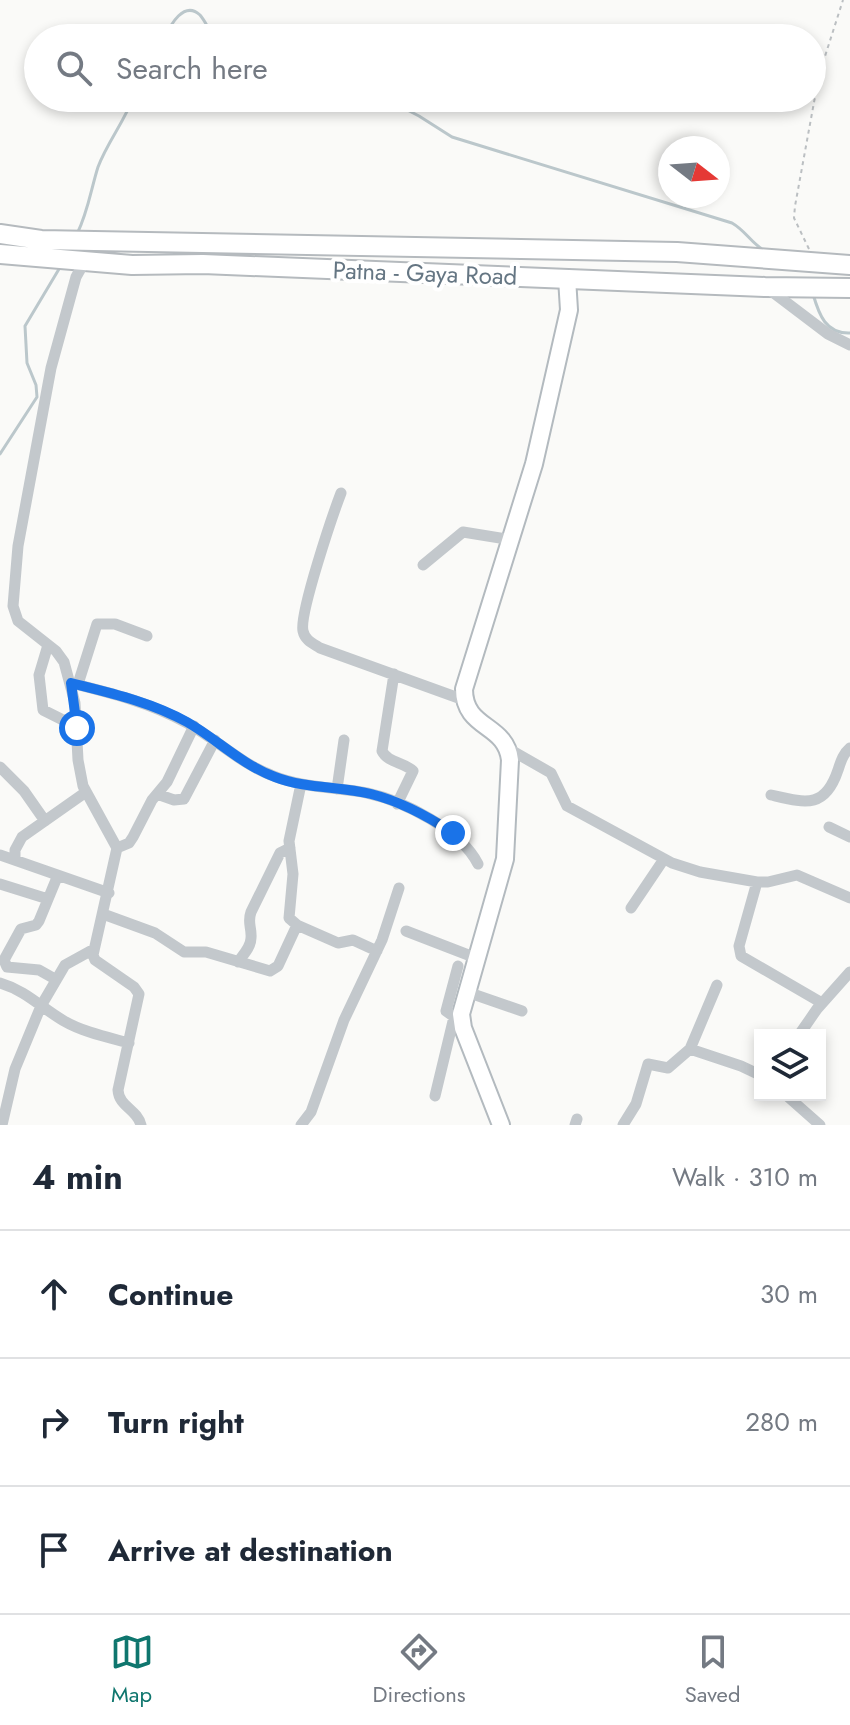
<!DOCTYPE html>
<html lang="en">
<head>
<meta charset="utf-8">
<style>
  :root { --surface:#fff; --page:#f6f6f7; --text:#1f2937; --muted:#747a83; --line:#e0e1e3; --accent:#0f766e }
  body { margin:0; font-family:Jost,sans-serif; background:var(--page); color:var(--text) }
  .controls { position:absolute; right:24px; bottom:24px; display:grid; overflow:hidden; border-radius:0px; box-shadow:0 4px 12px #0003 }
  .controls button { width:72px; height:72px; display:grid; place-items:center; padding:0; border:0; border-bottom:2px solid var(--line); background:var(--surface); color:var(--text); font:40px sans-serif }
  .compass { position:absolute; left:658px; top:136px; width:72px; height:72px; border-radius:50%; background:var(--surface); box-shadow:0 4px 12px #0003; rotate:107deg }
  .stop { position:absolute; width:24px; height:24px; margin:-18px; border:6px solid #1a73e8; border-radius:50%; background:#fff }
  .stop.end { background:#1a73e8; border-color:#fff; box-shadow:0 2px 8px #0008 }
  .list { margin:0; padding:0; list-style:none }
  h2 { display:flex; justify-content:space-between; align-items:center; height:104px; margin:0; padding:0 32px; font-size:34px }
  h2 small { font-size:26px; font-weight:400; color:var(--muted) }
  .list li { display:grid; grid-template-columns:52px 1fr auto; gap:24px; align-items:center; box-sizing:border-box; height:128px; padding:0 32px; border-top:2px solid var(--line) }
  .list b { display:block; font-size:30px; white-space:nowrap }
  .list em { font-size:26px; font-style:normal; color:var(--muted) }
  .icon { flex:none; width:44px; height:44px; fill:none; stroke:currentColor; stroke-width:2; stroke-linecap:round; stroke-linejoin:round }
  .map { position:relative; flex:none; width:850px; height:1125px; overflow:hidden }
  .search { position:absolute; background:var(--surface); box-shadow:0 4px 12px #0003; left:24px; right:24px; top:24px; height:88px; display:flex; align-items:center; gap:20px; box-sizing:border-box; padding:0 28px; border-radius:44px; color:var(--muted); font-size:30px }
  .sheet { height:488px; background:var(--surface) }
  nav { display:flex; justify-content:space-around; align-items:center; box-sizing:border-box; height:112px; border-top:2px solid var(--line); background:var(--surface); font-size:22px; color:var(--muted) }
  nav a { display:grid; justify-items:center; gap:4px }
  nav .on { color:var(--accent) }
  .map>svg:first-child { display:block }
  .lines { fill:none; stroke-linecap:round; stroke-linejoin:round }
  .stream { stroke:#bbc7cb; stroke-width:3 }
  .secondary-casing { stroke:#b3babf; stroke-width:20 }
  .primary-casing { stroke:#b5babe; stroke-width:22 }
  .path { stroke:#bbbfc2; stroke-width:2; stroke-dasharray:4 4; stroke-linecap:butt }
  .street { stroke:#c3c8cc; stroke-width:11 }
  .secondary { stroke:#fff; stroke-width:16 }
  .primary { stroke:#fff; stroke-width:18 }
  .route { stroke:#1a73e8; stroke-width:10 }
  .labels { text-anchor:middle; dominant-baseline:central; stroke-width:8; stroke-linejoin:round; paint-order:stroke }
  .street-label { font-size:24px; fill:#657683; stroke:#fff }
</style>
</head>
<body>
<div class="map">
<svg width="850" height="1125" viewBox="0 0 850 1125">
  <rect width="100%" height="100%" fill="#fafaf8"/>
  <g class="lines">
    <path class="stream" d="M165 38C170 25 184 0 200 15 206 22 209 31 215 38
      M384 98 419 116 452 137 732 223C746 231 751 243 765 251
      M77 234C88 212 91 189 98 167 107 143 124 122 133 98
      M813 294C819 315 826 334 850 333
      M0 454 37 397 36 385 27 363 25 326 62 264"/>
    <g class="secondary-casing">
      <path id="secondary" d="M501 1125 463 1028 461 1014 505 859 510 760C506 723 464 730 464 689L534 464 569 310 567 278"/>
    </g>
    <g class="primary-casing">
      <path id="primary" d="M0 234 41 240 677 252 850 265
        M0 254 132 265 203 264 765 287 850 288"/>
    </g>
    <path class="path" d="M809 249 794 218 795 206 819 75 843 0"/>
    <path class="street" d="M85 261 76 277 51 368 18 546 13 606 18 621 56 651 64 662 75 703 78 760 83 786 117 848 93 955 95 960 134 987 139 994 118 1090C119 1107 137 1109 141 1125
      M766 287 828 334 850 345
      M341 493C333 514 299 614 303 631 305 640 312 643 320 648L464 700
      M423 565 463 532 512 540
      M48 645 39 675 43 710 61 719 77 723
      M394 674 382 751C388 763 404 762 413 771L397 804
      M71 683C111 693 151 703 187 723 216 739 240 763 271 775 302 788 335 787 367 793 404 801 461 830 478 864
      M78 684 97 624H115L147 636
      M509 749 551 773 567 806 672 863 700 872 757 882H768L797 875 850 898
      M0 767 24 791 45 821
      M301 784 289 841 293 874 289 918 297 925 338 943 353 940 377 951
      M337 789 344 740
      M157 794 174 800 184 799 215 740
      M771 795C806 803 825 809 838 770 841 761 843 754 850 748
      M829 827 850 837
      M117 848 129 843 133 837 152 800 167 782 194 726
      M0 855 109 893
      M15 860V850L22 837 86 792
      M757 882 739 946 741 956 822 1003
      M0 884 48 899
      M631 908 664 859
      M103 914 155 933 184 952H206L270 971 278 966 297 925
      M406 931 476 958
      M238 962C243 955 251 947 251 938 252 928 247 923 251 912L280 853 290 848
      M458 966 446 1011 460 1021
      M55 979 39 970 7 967 4 960 21 929 36 925 39 921 58 875
      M0 983C27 991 40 1007 64 1021 83 1032 107 1037 129 1043
      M467 992 522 1011
      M799 1035 817 1009 850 972
      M690 1049 741 1066 760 1075
      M786 1095 820 1125
      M435 1096 454 1017
      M2 1125 15 1069 41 1006 65 965 94 949
      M301 1125 311 1112 344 1020 382 940 399 888
      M575 1125 577 1119
      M623 1125 636 1104 648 1064 668 1068 690 1049 717 985"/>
    <use href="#secondary" class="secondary"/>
    <use href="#primary" class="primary"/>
  </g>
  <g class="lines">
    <path class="route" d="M77 728 71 683C111 693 151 702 187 722 217 739 242 765 275 777 306 789 339 786 371 794 399 801 429 817 453 833"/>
  </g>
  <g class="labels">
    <g class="street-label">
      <text transform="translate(425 273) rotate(2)">Patna - Gaya Road</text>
    </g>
  </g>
</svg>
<div class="controls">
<button><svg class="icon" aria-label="layers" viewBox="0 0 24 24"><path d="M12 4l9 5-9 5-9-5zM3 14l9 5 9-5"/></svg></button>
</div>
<svg class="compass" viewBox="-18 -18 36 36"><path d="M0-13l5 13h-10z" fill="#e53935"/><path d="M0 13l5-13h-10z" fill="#747a83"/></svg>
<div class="stop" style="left:77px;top:728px"></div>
<div class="stop end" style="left:453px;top:833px"></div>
<div class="search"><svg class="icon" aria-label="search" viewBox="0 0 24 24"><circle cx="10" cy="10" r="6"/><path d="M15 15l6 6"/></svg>Search here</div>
</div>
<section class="sheet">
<h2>4 min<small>Walk · 310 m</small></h2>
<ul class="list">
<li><svg class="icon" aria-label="ahead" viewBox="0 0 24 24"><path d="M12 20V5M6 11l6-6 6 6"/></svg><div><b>Continue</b></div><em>30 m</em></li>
<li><svg class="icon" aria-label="right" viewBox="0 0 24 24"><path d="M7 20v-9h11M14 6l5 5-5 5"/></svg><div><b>Turn right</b></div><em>280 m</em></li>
<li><svg class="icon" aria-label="arrive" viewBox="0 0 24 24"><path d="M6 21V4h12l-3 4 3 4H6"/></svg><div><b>Arrive at destination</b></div></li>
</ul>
</section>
<nav>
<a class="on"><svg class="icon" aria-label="map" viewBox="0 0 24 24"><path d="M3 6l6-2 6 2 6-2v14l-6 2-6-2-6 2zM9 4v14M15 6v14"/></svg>Map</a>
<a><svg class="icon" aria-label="directions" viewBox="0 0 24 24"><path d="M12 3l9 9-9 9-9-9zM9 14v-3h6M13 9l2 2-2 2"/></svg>Directions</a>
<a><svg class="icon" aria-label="saved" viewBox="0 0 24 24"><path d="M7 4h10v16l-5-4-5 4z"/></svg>Saved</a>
</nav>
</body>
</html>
